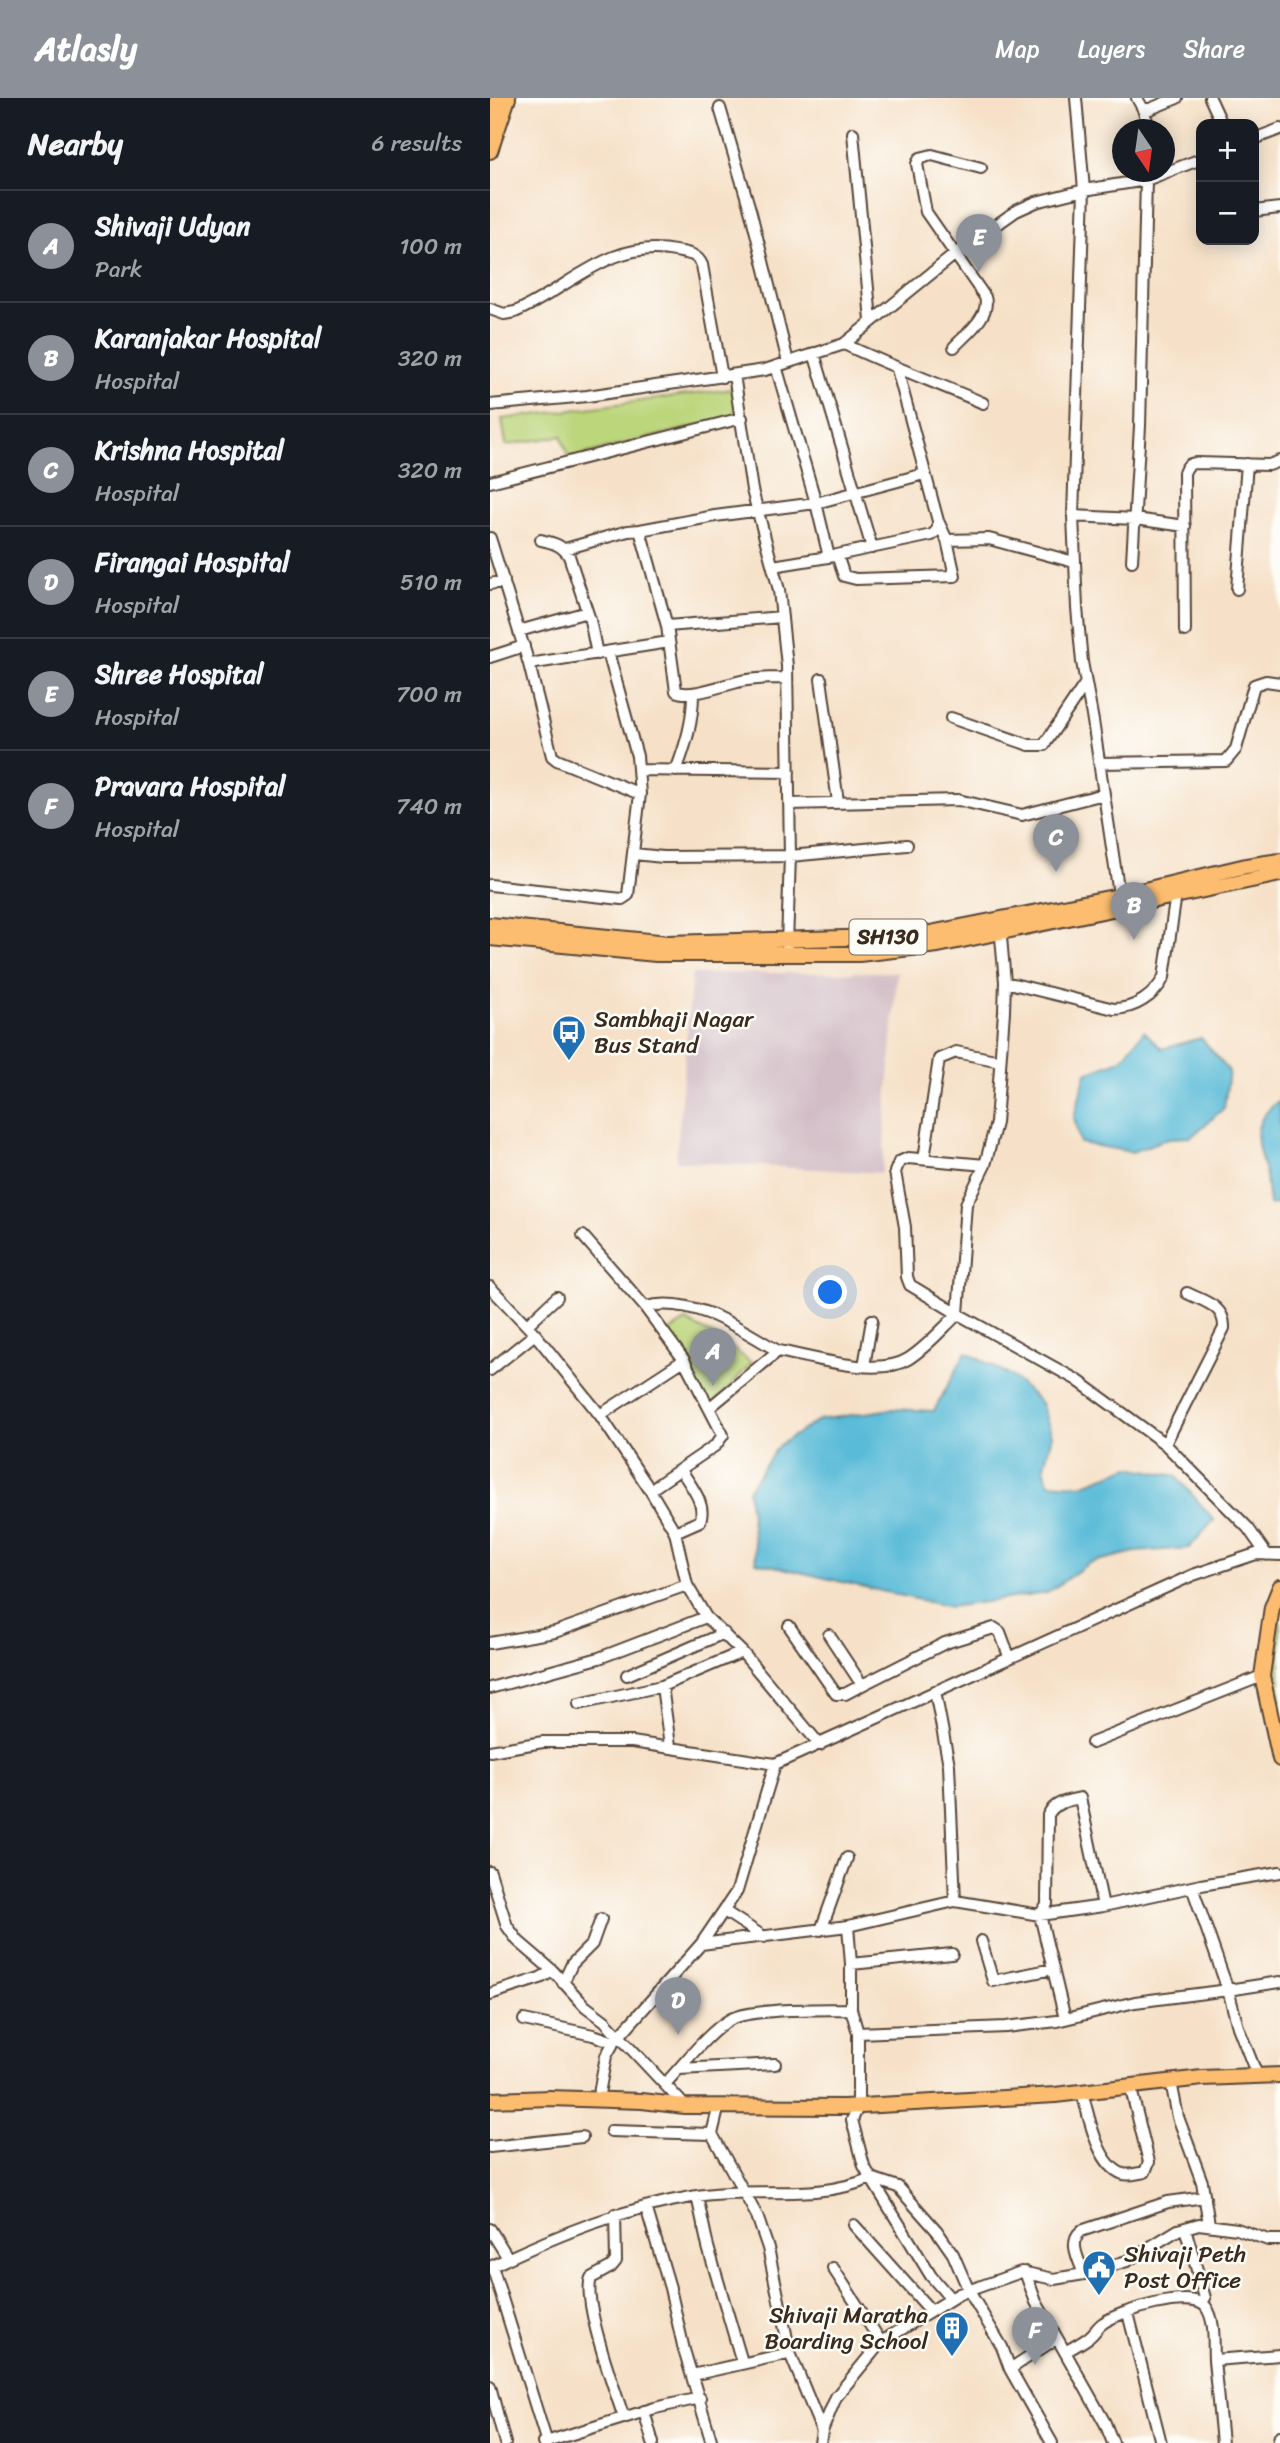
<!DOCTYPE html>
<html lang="en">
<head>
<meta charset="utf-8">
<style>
  :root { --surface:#171b24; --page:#20242c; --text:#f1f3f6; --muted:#9ea1a6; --line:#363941; --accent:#8c9099 }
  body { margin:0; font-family:Sriracha,sans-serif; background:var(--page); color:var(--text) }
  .controls { position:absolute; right:21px; top:21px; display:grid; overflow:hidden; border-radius:14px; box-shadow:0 4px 18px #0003 }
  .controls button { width:63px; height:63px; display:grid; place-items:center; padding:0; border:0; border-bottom:2px solid var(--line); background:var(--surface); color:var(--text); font:35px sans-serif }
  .compass { position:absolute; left:622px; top:21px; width:63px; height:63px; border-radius:50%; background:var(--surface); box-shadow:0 4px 18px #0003; rotate:167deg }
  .you { position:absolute; left:341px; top:1195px; width:24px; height:24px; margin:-18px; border:5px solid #fff; border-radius:50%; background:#1a73e8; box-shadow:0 0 0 10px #1a73e833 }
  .badge { display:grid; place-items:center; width:46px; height:46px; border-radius:50%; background:var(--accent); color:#fff; font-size:23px; font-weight:700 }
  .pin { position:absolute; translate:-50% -58px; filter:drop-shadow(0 2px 4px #0008) }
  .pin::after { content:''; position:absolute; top:37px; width:24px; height:21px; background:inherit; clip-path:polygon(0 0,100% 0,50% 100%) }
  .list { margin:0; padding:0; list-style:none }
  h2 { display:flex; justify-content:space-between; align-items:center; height:91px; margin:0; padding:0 28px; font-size:30px }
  h2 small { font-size:23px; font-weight:400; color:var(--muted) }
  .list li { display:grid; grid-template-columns:46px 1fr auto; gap:21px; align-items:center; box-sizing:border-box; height:112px; padding:0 28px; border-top:2px solid var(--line) }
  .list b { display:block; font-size:26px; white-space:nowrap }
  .list p { margin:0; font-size:23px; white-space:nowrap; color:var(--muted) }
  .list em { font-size:23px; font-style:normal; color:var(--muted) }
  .map { position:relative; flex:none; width:790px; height:2345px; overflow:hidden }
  header { display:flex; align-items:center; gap:42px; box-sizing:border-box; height:98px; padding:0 35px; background:var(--accent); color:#fff }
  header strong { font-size:33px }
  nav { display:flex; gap:38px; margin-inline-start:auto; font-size:24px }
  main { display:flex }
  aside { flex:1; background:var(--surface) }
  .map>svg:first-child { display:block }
  .industrial { fill:#d2bdc6 }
  .green { fill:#bcd67b; stroke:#7c804c; stroke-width:2 }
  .water { fill:#5abbd8; stroke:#4a727b; stroke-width:2 }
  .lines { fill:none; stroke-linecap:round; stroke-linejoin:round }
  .minor-casing { stroke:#574538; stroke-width:14 }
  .major-casing { stroke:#574538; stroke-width:18 }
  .minor { stroke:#fff; stroke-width:10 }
  .major { stroke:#fcbd6f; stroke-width:14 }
  .labels { text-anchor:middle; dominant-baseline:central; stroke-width:5; stroke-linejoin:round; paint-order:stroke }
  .shield { fill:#fdfcf7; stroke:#75695f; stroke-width:2 }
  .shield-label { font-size:21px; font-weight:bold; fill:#3b2a1e }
  .poi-label { font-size:23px; fill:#3b2a1e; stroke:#fdfcf7; text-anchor:start }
</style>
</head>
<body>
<header>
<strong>Atlasly</strong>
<nav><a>Map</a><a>Layers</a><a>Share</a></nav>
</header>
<main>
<aside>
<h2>Nearby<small>6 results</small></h2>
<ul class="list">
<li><span class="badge">A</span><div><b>Shivaji Udyan</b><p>Park</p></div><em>100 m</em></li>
<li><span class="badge">B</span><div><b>Karanjakar Hospital</b><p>Hospital</p></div><em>320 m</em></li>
<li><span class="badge">C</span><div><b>Krishna Hospital</b><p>Hospital</p></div><em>320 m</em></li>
<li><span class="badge">D</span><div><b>Firangai Hospital</b><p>Hospital</p></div><em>510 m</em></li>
<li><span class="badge">E</span><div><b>Shree Hospital</b><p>Hospital</p></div><em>700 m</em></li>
<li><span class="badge">F</span><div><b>Pravara Hospital</b><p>Hospital</p></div><em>740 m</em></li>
</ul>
</aside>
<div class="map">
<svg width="790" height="2345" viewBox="0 0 790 2345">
  <rect width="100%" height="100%" fill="#fdfcf7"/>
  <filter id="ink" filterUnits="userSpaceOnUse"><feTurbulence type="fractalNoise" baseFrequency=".0143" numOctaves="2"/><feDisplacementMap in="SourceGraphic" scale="14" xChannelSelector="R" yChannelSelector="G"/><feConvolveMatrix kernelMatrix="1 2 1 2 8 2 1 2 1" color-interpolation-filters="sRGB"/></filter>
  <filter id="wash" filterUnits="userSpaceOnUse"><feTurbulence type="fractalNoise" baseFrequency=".00686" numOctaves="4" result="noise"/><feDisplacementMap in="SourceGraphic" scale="28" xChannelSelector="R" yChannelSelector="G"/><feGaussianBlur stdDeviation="1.57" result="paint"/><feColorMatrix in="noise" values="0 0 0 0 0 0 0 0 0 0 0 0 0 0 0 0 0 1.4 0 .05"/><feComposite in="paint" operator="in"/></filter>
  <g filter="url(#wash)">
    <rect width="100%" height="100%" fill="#f6e1c8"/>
    <path class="industrial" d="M407 874 392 1075 186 1063 202 876Z"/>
    <path class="green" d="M242 291 247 318 79 360 71 338 16 347 12 321Z
      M196 1223 228 1240 262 1265 219 1310 175 1236Z
      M790 1490V1661L772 1578Z"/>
    <path class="water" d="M654 933 672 951 711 940 739 973 734 1010 701 1039 679 1040 642 1054 590 1045 584 1019 596 975 631 962Z
      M790 1002V1105L779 1107C778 1096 777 1085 775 1074 766 1042 759 1024 790 1002Z
      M476 1254 523 1279 551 1305 562 1337 554 1368 558 1385 591 1387 640 1369 686 1378 724 1422 699 1450 645 1454 599 1465 557 1495 460 1509 266 1464 258 1392 289 1347 329 1322 402 1311 444 1313Z"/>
  </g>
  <g filter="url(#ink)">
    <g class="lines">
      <g class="minor-casing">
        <path id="minor" d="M647 0 653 11H660L687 0
          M720 0 732 26
          M230 10 261 115 298 264
          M653 11 660 32
          M363 35 381 222
          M764 41 790 31
          M764 113 790 110
          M0 211 14 216 25 214C79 191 120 140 185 153 196 155 207 155 212 167L232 279
          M354 246C400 268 447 285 493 305
          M464 249C476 236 501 218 495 199L436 114 427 66 430 60 442 57 491 70
          M324 255 382 450
          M286 268 326 405 339 459
          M407 271 448 423V431L442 437 347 457 354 478 366 481 465 478 457 442 448 423
          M244 277 262 392 289 492 297 568 300 758 297 846
          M0 307 97 298 275 272 354 246 464 157 526 113 546 104 594 92 586 0
          M0 384 252 320
          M583 418 645 421 695 428
          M150 432 225 418 326 405 434 376
          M0 440 39 566 62 658 67 662 150 696 138 797 132 801 0 787
          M51 442C64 445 72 447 79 458L100 522 107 556
          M457 442 499 441 584 464
          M75 451 138 433 150 432 177 528 186 593C201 601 240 584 257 582 270 580 284 580 297 580
          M642 463 650 328 656 82
          M283 468 344 458
          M0 486 14 483
          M747 491 757 366
          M177 528 292 519
          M29 533 97 514
          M695 533 694 375C697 368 699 365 707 365L779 367 790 363
          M118 554 147 658 150 696
          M0 559 34 548
          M39 566 179 544
          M331 581 348 704
          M461 620 539 647H554L595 586
          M609 665 736 663 746 651 764 587 776 583 790 585
          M148 672 299 674
          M186 673C196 646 203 624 203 595
          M299 706 468 702 532 717 614 696
          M144 756 173 759 300 758 417 747
          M630 803 603 623 592 564 587 510 583 418 594 92 656 82 711 61
          M515 884 624 911C644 911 665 898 674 879L686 796
          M434 1061 449 961 466 954 510 963
          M495 1067 418 1060 409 1064 405 1074 415 1129 417 1179 420 1187 468 1216 476 1106 495 1067 506 1025 514 913 515 884 510 828
          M93 1138 155 1209 194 1262 233 1337 226 1347 160 1392
          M0 1189 45 1236 110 1317 160 1392 185 1434 197 1487 216 1519 252 1554 330 1647
          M155 1209C202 1197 249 1230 288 1253L219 1310
          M37 1227 67 1199
          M288 1253C322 1259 388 1280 418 1261 436 1250 452 1231 468 1216L587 1282 675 1346 758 1430 777 1457
          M374 1268 382 1222
          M0 1272 45 1236
          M110 1317 194 1262
          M675 1346 734 1230C735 1208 715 1204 697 1195
          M185 1434 210 1423C217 1406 200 1387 191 1372
          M299 1528 346 1596H355L372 1587
          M339 1537 372 1587 455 1545 504 1530 510 1534 519 1558
          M0 1545 65 1534 197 1487
          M137 1577 234 1535
          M0 1590 109 1560 216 1519
          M445 1593 459 1667 465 1803
          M89 1606 172 1588
          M602 1645 772 1578
          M180 1648 172 1588 252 1554
          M0 1653 53 1644H142L285 1666 703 1477 766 1456 790 1457
          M0 1774 17 1828 28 1843 63 1873 95 1908 115 1923 195 2008
          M702 1789 738 1892 790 1884
          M234 1813 274 1839
          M358 1828 361 1866V1911L368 1935V2009L362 2022 374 2068 381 2080 408 2089 447 2133 463 2156 479 2193 512 2249 520 2271 562 2345
          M331 1832 357 1760
          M491 1843 503 1883 563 1871
          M211 1846 358 1828 465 1803 550 1817 613 1808 711 1787 790 1774
          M361 1866 462 1856
          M73 1885 82 1866 102 1846 111 1821
          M0 1896 50 1880 63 1873
          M575 1921 550 1817 557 1806 558 1717C565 1704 577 1703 590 1700L613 1808
          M34 1922 103 1937 124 1944
          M368 1935 516 1929 567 1923 645 1904 738 1892 748 1929 767 1977
          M189 1971 285 1966
          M681 1984 688 2019 712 2084 719 2126
          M175 1986C192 1968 220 1932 241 1921 262 1910 334 1912 361 1911
          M592 1994C599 2018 607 2067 633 2076 640 2078 648 2075 655 2074L659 2064 640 1987
          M108 2001 116 1958 124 1944 211 1846 247 1793 285 1666
          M229 2007 222 2036 267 2118 278 2150 300 2255 332 2333
          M121 2033 222 2036
          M0 2049 92 2039
          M207 2098 218 2149 252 2264
          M156 2109 180 2190 194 2252 222 2345
          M125 2116 126 2163 121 2169 101 2180C92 2204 125 2292 134 2320
          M364 2127 440 2212
          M695 2130 715 2200
          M0 2131 18 2160
          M2 2168 57 2345
          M0 2169C67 2137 133 2110 207 2098 265 2088 325 2104 381 2080L441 2178 460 2200
          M343 2170 391 2244
          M535 2174 546 2204 567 2240
          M594 2176C589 2162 578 2144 591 2133L678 2104 715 2099
          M638 2215 671 2345
          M575 2254 615 2325 623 2345
          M724 2262 732 2345
          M520 2271 567 2240 575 2254C582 2250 591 2245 598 2240 604 2236 607 2229 613 2225 630 2213 702 2191 716 2209 726 2223 723 2246 724 2262L790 2257
          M202 2277 300 2255
          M0 2288 15 2345
          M154 2313 163 2345
          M53 2345 165 2310 210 2300
          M330 2345 332 2333 346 2299 391 2244 469 2196 531 2174 564 2181 594 2176 637 2163 688 2132 709 2126 747 2131 778 2142H790
          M788 2345 790 2338"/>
      </g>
      <g class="major-casing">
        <path id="major" d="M0 22 8 0
          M0 53 18 0
          M0 827 178 845 425 838 629 798 756 768 790 763
          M0 840 166 856H369L448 847 790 776
          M790 1489 782 1509 772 1578 790 1661
          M0 2002 60 2000 152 2003 195 2008 354 2009 565 1997 712 1980 790 1977"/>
      </g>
      <use href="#minor" class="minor"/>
      <use href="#major" class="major"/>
    </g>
  </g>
  <defs>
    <g id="bus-pin" transform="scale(1.75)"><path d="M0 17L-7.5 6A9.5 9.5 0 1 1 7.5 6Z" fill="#1f6fb2" stroke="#fdfcf7"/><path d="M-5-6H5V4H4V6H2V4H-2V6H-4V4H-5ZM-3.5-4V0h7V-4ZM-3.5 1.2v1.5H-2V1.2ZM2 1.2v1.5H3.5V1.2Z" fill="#fff"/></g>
    <g id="civic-pin" transform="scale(1.75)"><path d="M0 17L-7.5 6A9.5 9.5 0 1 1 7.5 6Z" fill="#1f6fb2" stroke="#fdfcf7"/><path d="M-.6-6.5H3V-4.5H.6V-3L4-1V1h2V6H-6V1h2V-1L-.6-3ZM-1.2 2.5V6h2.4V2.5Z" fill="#fff"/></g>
    <g id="building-pin" transform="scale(1.75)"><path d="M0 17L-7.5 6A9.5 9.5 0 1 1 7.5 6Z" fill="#1f6fb2" stroke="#fdfcf7"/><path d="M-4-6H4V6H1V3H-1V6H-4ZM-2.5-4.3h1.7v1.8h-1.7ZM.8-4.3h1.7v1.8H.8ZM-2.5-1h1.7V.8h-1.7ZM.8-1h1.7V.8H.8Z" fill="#fff"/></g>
  </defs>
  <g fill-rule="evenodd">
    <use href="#bus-pin" x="79" y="934"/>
    <use href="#civic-pin" x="609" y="2169"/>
    <use href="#building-pin" x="462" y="2230"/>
  </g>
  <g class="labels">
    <rect class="shield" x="359.5" y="821.5" width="77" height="35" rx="5"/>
    <g class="shield-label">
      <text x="398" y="839">SH130</text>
    </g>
    <g class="poi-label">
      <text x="104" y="921">Sambhaji Nagar<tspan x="104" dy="26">Bus Stand</tspan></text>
      <text x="634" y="2156">Shivaji Peth<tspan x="634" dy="26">Post Office</tspan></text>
      <text x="438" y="2217" text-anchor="end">Shivaji Maratha<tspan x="438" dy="26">Boarding School</tspan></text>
    </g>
  </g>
</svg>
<div class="controls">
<button>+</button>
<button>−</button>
</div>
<svg class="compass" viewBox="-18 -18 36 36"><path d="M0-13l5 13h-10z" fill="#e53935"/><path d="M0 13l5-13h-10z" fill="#9ea1a6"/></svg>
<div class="you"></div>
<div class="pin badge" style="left:223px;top:1288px">A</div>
<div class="pin badge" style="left:644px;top:842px">B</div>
<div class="pin badge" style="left:566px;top:774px">C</div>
<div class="pin badge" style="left:188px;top:1937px">D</div>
<div class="pin badge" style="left:489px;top:174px">E</div>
<div class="pin badge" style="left:545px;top:2267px">F</div>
</div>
</main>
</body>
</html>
